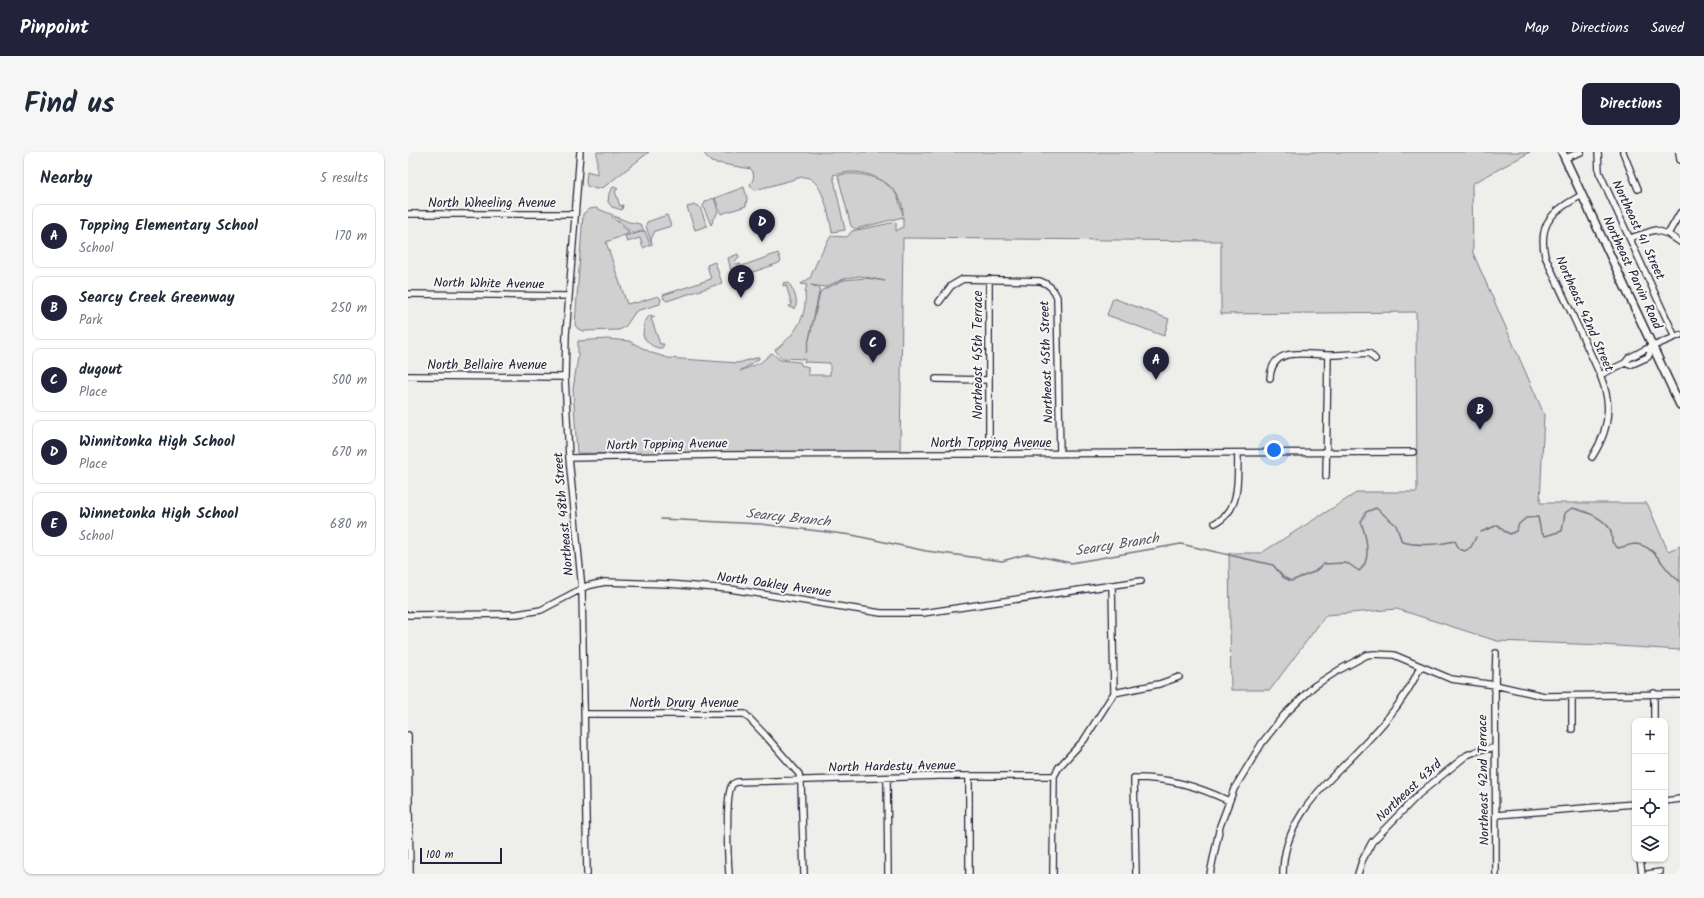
<!DOCTYPE html>
<html lang="en">
<head>
<meta charset="utf-8">
<style>
  :root { --surface:#fff; --page:#f6f6f7; --text:#1f2937; --muted:#747a83; --line:#e0e1e3; --accent:#22223b }
  body { margin:0; font-family:Kalam,sans-serif; background:var(--page); color:var(--text) }
  .controls { position:absolute; right:12px; bottom:12px; display:grid; overflow:hidden; border-radius:8px; box-shadow:0 1px 3px #0004 }
  .controls button { width:36px; height:36px; display:grid; place-items:center; padding:0; border:0; border-bottom:1px solid var(--line); background:var(--surface); color:var(--text); font:20px sans-serif }
  .scale { position:absolute; left:12px; bottom:10px; width:82px; box-sizing:border-box; padding-left:4px; border:2px solid #22223b; border-top:0; font-size:11px; line-height:14px; white-space:nowrap; color:#22223b; -webkit-text-stroke:3px #f6f6f2; paint-order:stroke }
  .you { position:absolute; left:866px; top:298px; width:14px; height:14px; margin:-10px; border:3px solid #fff; border-radius:50%; background:#1a73e8; box-shadow:0 0 0 6px #1a73e833 }
  .badge { display:grid; place-items:center; width:26px; height:26px; border-radius:50%; background:var(--accent); color:#fff; font-size:13px; font-weight:700 }
  .pin { position:absolute; translate:-50% -33px; filter:drop-shadow(0 1px 2px #0008) }
  .pin::after { content:''; position:absolute; top:21px; width:14px; height:12px; background:inherit; clip-path:polygon(0 0,100% 0,50% 100%) }
  .list { margin:0; padding:0; list-style:none }
  h2 { display:flex; justify-content:space-between; align-items:center; height:52px; margin:0; padding:0 16px; font-size:17px }
  h2 small { font-size:13px; font-weight:400; color:var(--muted) }
  .list li { display:grid; grid-template-columns:26px 1fr auto; gap:12px; align-items:center; box-sizing:border-box; height:64px; margin:0 8px 8px; padding:0 8px; border:1px solid var(--line); border-radius:8px }
  .list b { display:block; font-size:15px; white-space:nowrap }
  .list p { margin:0; font-size:13px; white-space:nowrap; color:var(--muted) }
  .list em { font-size:13px; font-style:normal; color:var(--muted) }
  .icon { flex:none; width:22px; height:22px; fill:none; stroke:currentColor; stroke-width:2; stroke-linecap:round; stroke-linejoin:round }
  .map { position:relative; flex:none; width:1272px; height:722px; overflow:hidden; border-radius:8px }
  header { display:flex; align-items:center; gap:24px; box-sizing:border-box; height:56px; padding:0 20px; background:var(--accent); color:#fff }
  header strong { font-size:19px }
  nav { display:flex; gap:22px; margin-inline-start:auto; font-size:14px }
  .intro { display:flex; align-items:center; justify-content:space-between; box-sizing:border-box; height:96px; padding:0 24px }
  h1 { margin:0; font-size:28px }
  .button { padding:10px 18px; border-radius:8px; background:var(--accent); color:#fff; font-size:14px; font-weight:700 }
  main { display:flex; gap:24px; padding:0 24px }
  aside { flex:1; background:var(--surface); border-radius:8px; box-shadow:0 1px 3px #0004 }
  .map>svg:first-child { display:block }
  .green { fill:#d0d0d1; stroke:#797986; fill-rule:evenodd }
  .lines { fill:none; stroke-linecap:round; stroke-linejoin:round }
  .stream { stroke:#727281; stroke-width:1.5 }
  .minor-casing { stroke:#22223b; stroke-width:8 }
  .major-casing { stroke:#22223b; stroke-width:10 }
  .minor { stroke:#f6f6f2; stroke-width:5.5 }
  .major { stroke:#f6f6f2; stroke-width:7 }
  .labels { text-anchor:middle; dominant-baseline:central; stroke-width:4; stroke-linejoin:round; paint-order:stroke }
  .street-label { font-size:13px; fill:#22223b; stroke:#f6f6f2 }
  .water-label { font-size:14px; font-style:italic; fill:#575769; stroke:#f6f6f2 }
</style>
</head>
<body>
<header>
<strong>Pinpoint</strong>
<nav><a>Map</a><a>Directions</a><a>Saved</a></nav>
</header>
<div class="intro"><h1>Find us</h1><a class="button">Directions</a></div>
<main>
<aside>
<h2>Nearby<small>5 results</small></h2>
<ul class="list">
<li><span class="badge">A</span><div><b>Topping Elementary School</b><p>School</p></div><em>170 m</em></li>
<li><span class="badge">B</span><div><b>Searcy Creek Greenway</b><p>Park</p></div><em>250 m</em></li>
<li><span class="badge">C</span><div><b>dugout</b><p>Place</p></div><em>500 m</em></li>
<li><span class="badge">D</span><div><b>Winnitonka High School</b><p>Place</p></div><em>670 m</em></li>
<li><span class="badge">E</span><div><b>Winnetonka High School</b><p>School</p></div><em>680 m</em></li>
</ul>
</aside>
<div class="map">
<svg width="1272" height="722" viewBox="0 0 1272 722">
  <rect width="100%" height="100%" fill="#eeeeeb"/>
  <filter id="ink" filterUnits="userSpaceOnUse"><feTurbulence type="fractalNoise" baseFrequency=".025" numOctaves="2"/><feDisplacementMap in="SourceGraphic" scale="8" xChannelSelector="R" yChannelSelector="G"/><feConvolveMatrix kernelMatrix="1 2 1 2 8 2 1 2 1" color-interpolation-filters="sRGB"/></filter>
  <g filter="url(#ink)">
    <path class="green" d="M189 0H241L196 35 188 37 179 34 178 30 179 19 189 22Z
      M295 0H1122L1064 32 1065 101 1136 262 1132 351H1239L1260 399 1272 394V498L1194 493 1089 489 989 457 918 463 862 538H823L821 401H853L950 340H1009L1008 160 813 162V89L495 86 492 300 217 302 169 301 165 237 170 205V189L199 187 221 189 244 201 260 206 330 211 351 205V207L332 219 352 211 364 201 372 208 392 210 393 213 400 215V223H422V211L396 210 397 207 373 206 367 198C382 187 396 171 397 151 398 144 396 140 399 133L393 132 402 126 411 105 423 84 439 85 444 79 488 70V79L495 75V65L447 77 443 74 430 24C448 18 477 25 488 42 492 48 493 57 495 63 496 37 468 20 444 20 438 20 431 22 425 23L437 78 424 80C421 65 415 23 394 25L348 38 344 36 342 32C346 28 347 22 343 17L303 10ZM452 124 477 129 457 126 436 128 414 138 412 141 398 201 412 136 403 133 417 135 438 126Z
      M205 35 208 36 210 37 207 39 212 54 215 53 214 58 204 55 200 50 201 41Z
      M336 35 339 46 338 54 313 62 307 46Z
      M306 46 310 59 307 66 304 67 305 69 303 73 295 54 298 49Z
      M287 53 292 55 299 74 287 78 279 55Z
      M188 56 205 63 204 65 222 81 198 90 219 152 227 150 228 151 250 144 253 147 252 152 228 159 217 175 211 178 175 179 170 177 167 173 175 62 181 57Z
      M259 63 263 74 247 79 243 87 244 93 238 74 239 70Z
      M206 64 221 70 232 72 236 78 226 82 224 81Z
      M237 79 242 93 235 96 232 86 219 90 217 84Z
      M370 101 373 109 371 111 325 127 320 106 330 102 331 105 327 109 328 112H332L334 114Z
      M307 110 314 131 259 149 256 147 255 143 303 127 299 113Z
      M376 130 381 131C385 138 391 148 387 156H383L381 154 384 153 378 133 375 134Z
      M705 146 761 167 756 184 699 163Z
      M242 163 247 165 243 166 252 192H256L254 196C246 197 238 190 235 183L236 171Z"/>
    <g class="lines">
      <path class="stream" d="M253 367 352 372 444 383 518 399 594 409 620 402 663 411 773 392 865 413 875 425 883 429 906 420 916 412 936 411 941 412 951 419C965 408 958 384 953 370L958 360 968 356 988 373 994 390C1010 394 1031 393 1047 389L1051 397 1057 399 1063 395 1068 385
        M1073 380 1090 373 1096 379 1102 382 1108 379 1111 372 1118 366 1130 365 1133 380 1137 384 1154 379 1157 361 1164 356C1177 359 1194 365 1202 377 1204 381 1204 386 1204 390L1210 396C1215 395 1223 392 1228 392 1251 395 1255 420 1272 429"/>
      <g class="minor-casing">
        <path id="minor" d="M172 0 158 183 157 225 161 306 174 437 179 722
          M1190 0 1191 20 1267 185
          M1215 0 1230 37
          M1271 0 1272 8
          M1157 6 1173 0
          M1174 43C1147 58 1129 69 1137 104 1150 133 1164 162 1177 190 1185 208 1196 227 1199 247 1202 268 1195 288 1184 305
          M0 62H167
          M1260 82 1272 61
          M1222 86 1247 78 1260 82 1272 90
          M581 127V302
          M0 142 161 144
          M531 150 543 134 555 127 632 129C641 132 646 137 649 145L652 302
          M1217 211 1222 213 1240 205 1245 195
          M1192 223 1217 211 1221 206 1236 198 1272 183
          M0 224 157 225
          M862 226C864 193 898 203 920 203 934 203 947 202 961 201L967 207
          M528 227 581 228
          M161 306 309 303 1005 300
          M918 324 920 203
          M807 371C834 359 829 324 830 301
          M704 433 706 541
          M0 463 109 462 133 458 179 434 197 430 260 432 322 437 473 461H515L733 429
          M1088 501 1087 533 1088 722
          M177 562H337L357 583 391 622 393 632 396 722
          M1246 569V541
          M1164 577V544
          M0 583 2 722
          M561 624V722
          M479 626 480 722
          M1257 649 1272 647
          M1088 663 1227 652
          M1232 707 1234 722
          M321 722C320 708 317 642 324 633 325 631 327 631 329 630L531 624H646
          M645 722 646 624 651 615 676 588 706 541 751 532 771 525
          M728 722 726 626C762 626 789 634 821 649
          M802 722 812 674 826 637 854 591 876 563 906 534 931 518 959 503 966 502 986 503 1043 527 1087 533 1136 544 1272 542
          M875 722C875 676 905 643 936 613 964 585 997 551 1012 515
          M950 722 954 709 964 690 1011 642 1059 603 1074 597 1087 596
          M1240 722 1252 720"/>
      </g>
      <g class="major-casing">
        <path id="major" d="M1154 0 1272 253"/>
      </g>
      <use href="#minor" class="minor"/>
      <use href="#major" class="major"/>
    </g>
  </g>
  <g class="labels">
    <g class="street-label">
      <text x="84" y="51">North Wheeling Avenue</text>
      <text transform="translate(1230 78) rotate(65)">Northeast 41 Street</text>
      <text transform="translate(1224 121) rotate(65)">Northeast Parvin Road</text>
      <text transform="translate(81 132) rotate(1)">North White Avenue</text>
      <text transform="translate(1176 162) rotate(66)">Northeast 42nd Street</text>
      <text transform="translate(570 203) rotate(-90)">Northeast 45th Terrace</text>
      <text transform="translate(639 210) rotate(-92)">Northeast 45th Street</text>
      <text x="79" y="213">North Bellaire Avenue</text>
      <text x="583" y="291">North Topping Avenue</text>
      <text transform="translate(259 293) rotate(-1)">North Topping Avenue</text>
      <text transform="translate(156 362) rotate(-95)">Northeast 48th Street</text>
      <text transform="translate(366 433) rotate(8)">North Oakley Avenue</text>
      <text x="276" y="551">North Drury Avenue</text>
      <text transform="translate(484 615) rotate(-1)">North Hardesty Avenue</text>
      <text transform="translate(1076 628) rotate(-91)">Northeast 42nd Terrace</text>
      <text transform="translate(1001 639) rotate(-43)">Northeast 43rd</text>
    </g>
    <g class="water-label">
      <text transform="translate(380 366) rotate(6)">Searcy Branch</text>
      <text transform="translate(709 393) rotate(-9)">Searcy Branch</text>
    </g>
  </g>
</svg>
<div class="controls">
<button>+</button>
<button>−</button>
<button><svg class="icon" aria-label="locate" viewBox="0 0 24 24"><circle cx="12" cy="12" r="6"/><path d="M12 2v4M12 18v4M2 12h4M18 12h4"/></svg></button>
<button><svg class="icon" aria-label="layers" viewBox="0 0 24 24"><path d="M12 4l9 5-9 5-9-5zM3 14l9 5 9-5"/></svg></button>
</div>
<div class="scale">100 m</div>
<div class="you"></div>
<div class="pin badge" style="left:748px;top:228px">A</div>
<div class="pin badge" style="left:1072px;top:278px">B</div>
<div class="pin badge" style="left:465px;top:211px">C</div>
<div class="pin badge" style="left:354px;top:90px">D</div>
<div class="pin badge" style="left:333px;top:146px">E</div>
</div>
</main>
</body>
</html>
